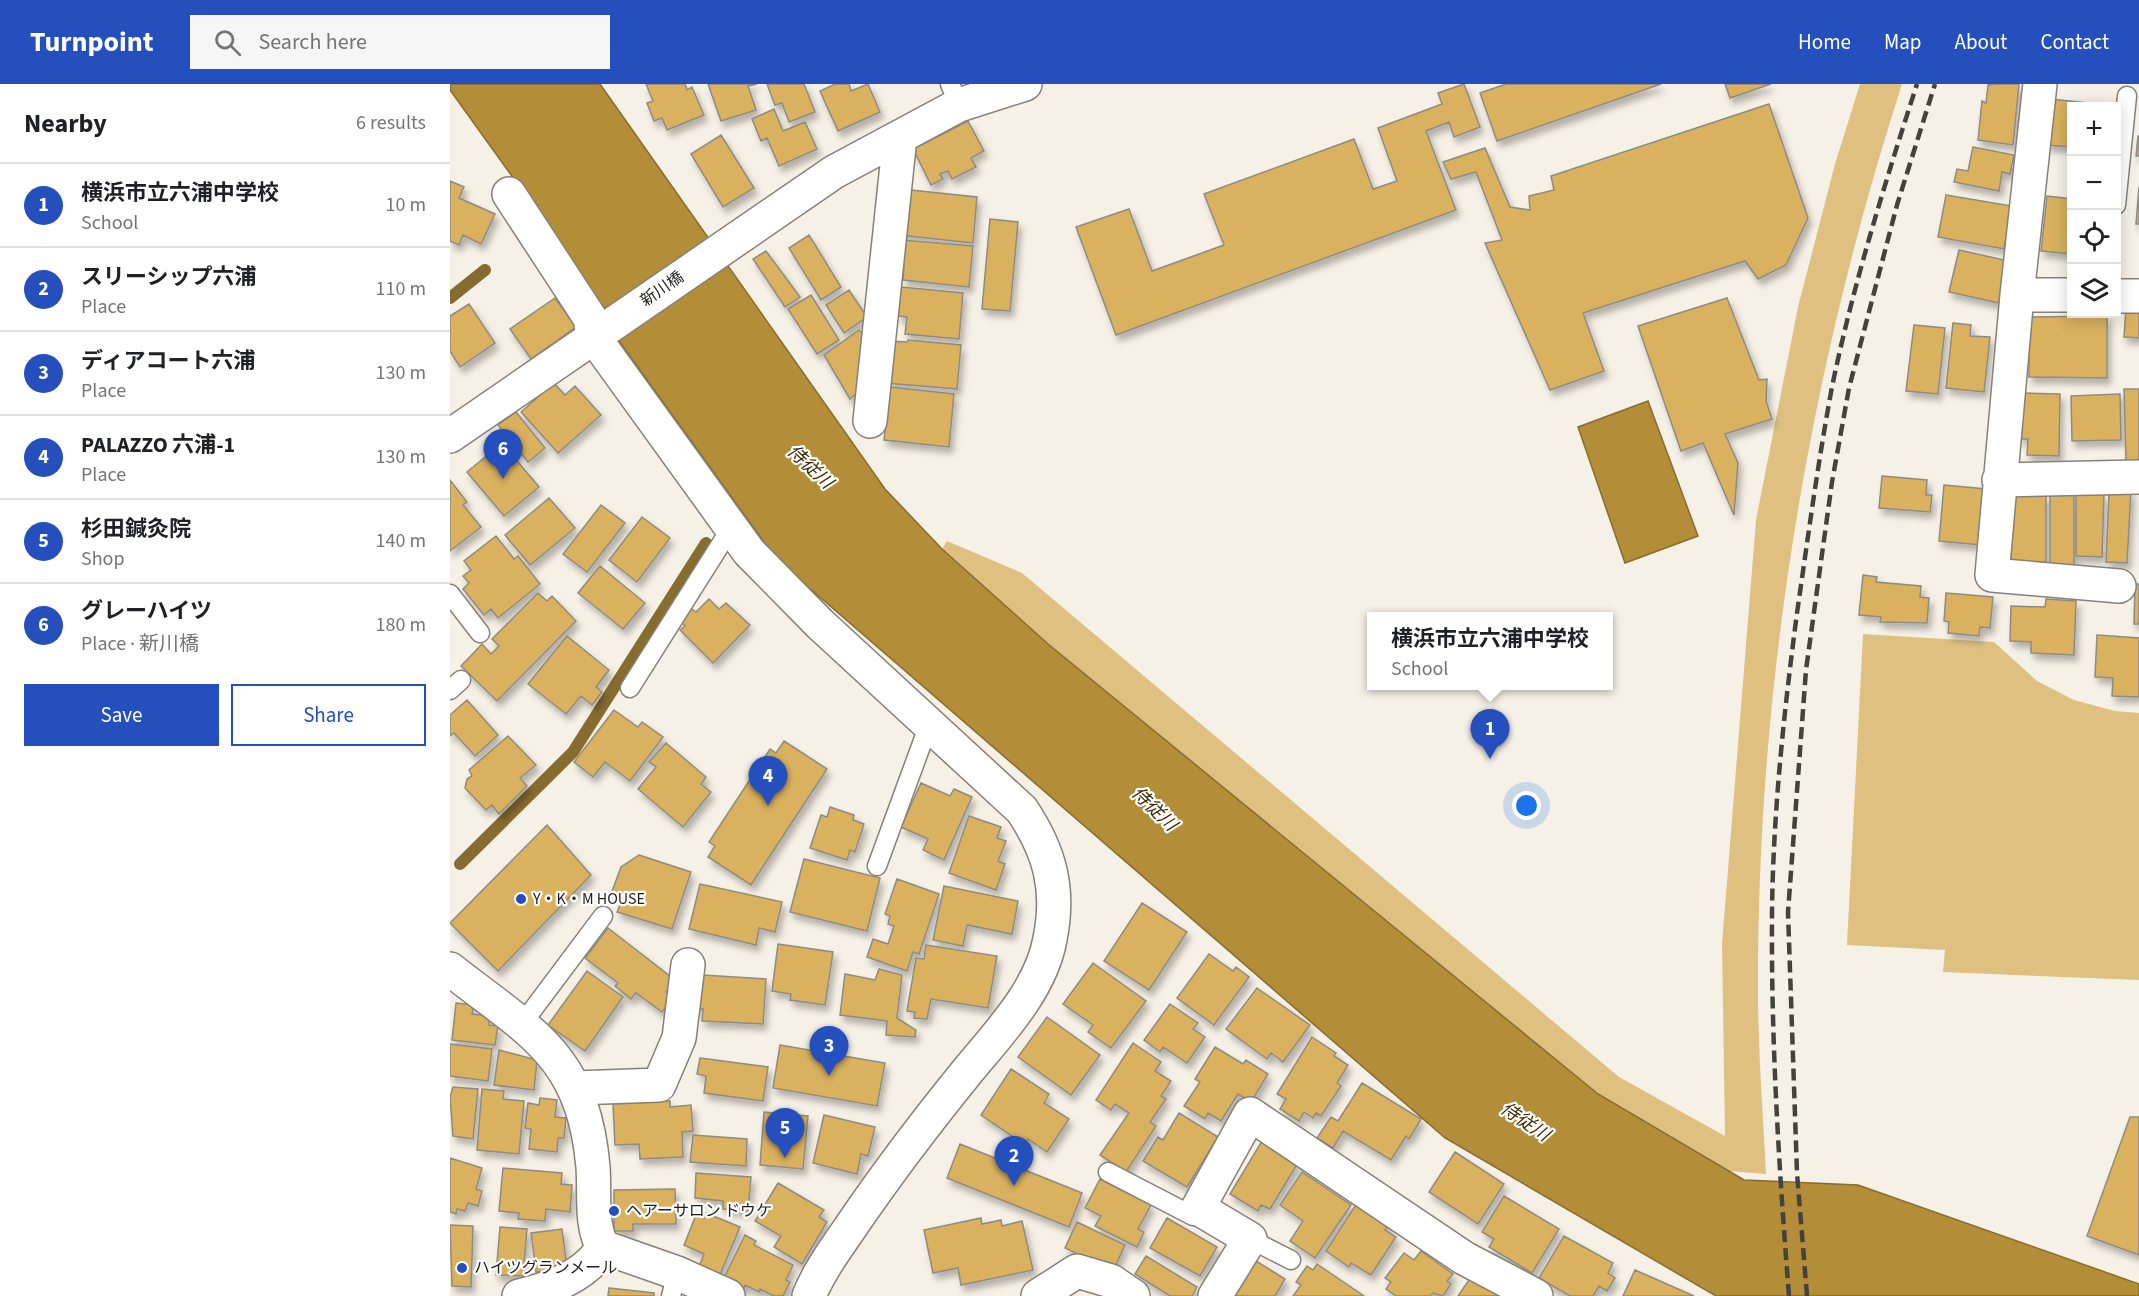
<!DOCTYPE html>
<html lang="en">
<head>
<meta charset="utf-8">
<style>
  :root { --surface:#fff; --page:#f6f6f6; --text:#202124; --muted:#757577; --line:#e0e0e0; --accent:#244fbd }
  body { margin:0; font-family:"Source Sans 3","Noto Sans JP",sans-serif; background:var(--page); color:var(--text) }
  .controls { position:absolute; right:18px; top:18px; display:grid; overflow:hidden; border-radius:0px; box-shadow:0 3px 15px #0003 }
  .controls button { width:54px; height:54px; display:grid; place-items:center; padding:0; border:0; border-bottom:2px solid var(--line); background:var(--surface); color:var(--text); font:30px sans-serif }
  .you { position:absolute; left:1077px; top:722px; width:21px; height:21px; margin:-15px; border:4px solid #fff; border-radius:50%; background:#1a73e8; box-shadow:0 0 0 9px #1a73e833 }
  .badge { display:grid; place-items:center; width:39px; height:39px; border-radius:50%; background:var(--accent); color:#fff; font-size:20px; font-weight:700 }
  .pin { position:absolute; translate:-50% -50px; filter:drop-shadow(0 2px 3px #0008) }
  .pin::after { content:''; position:absolute; top:32px; width:21px; height:18px; background:inherit; clip-path:polygon(0 0,100% 0,50% 100%) }
  .popup { position:absolute; left:917px; top:528px; width:246px; height:78px; box-sizing:border-box; display:grid; place-content:center; border-radius:0px; background:var(--surface); filter:drop-shadow(0 2px 4px #0005); font-size:20px; white-space:nowrap; color:var(--muted) }
  .popup b { font-size:22px; color:var(--text) }
  .popup::after { content:''; position:absolute; left:50%; top:100%; margin-left:-12px; border:12px solid transparent; border-top-color:var(--surface) }
  .list { margin:0; padding:0; list-style:none }
  h2 { display:flex; justify-content:space-between; align-items:center; height:78px; margin:0; padding:0 24px; font-size:26px }
  h2 small { font-size:20px; font-weight:400; color:var(--muted) }
  .list li { display:grid; grid-template-columns:39px 1fr auto; gap:18px; align-items:center; box-sizing:border-box; height:84px; padding:0 24px; border-top:2px solid var(--line) }
  .list b { display:block; font-size:22px; white-space:nowrap }
  .list p { margin:0; font-size:20px; white-space:nowrap; color:var(--muted) }
  .list em { font-size:20px; font-style:normal; color:var(--muted) }
  .actions { display:flex; gap:12px; padding:18px 24px }
  .actions a { flex:1; padding:14px 0; border:2px solid var(--accent); border-radius:0px; text-align:center; font-size:21px; color:var(--accent) }
  .actions .main { background:var(--accent); color:#fff }
  .icon { flex:none; width:33px; height:33px; fill:none; stroke:currentColor; stroke-width:2; stroke-linecap:round; stroke-linejoin:round }
  .map { position:relative; flex:none; width:1689px; height:1212px; overflow:hidden }
  header { display:flex; align-items:center; gap:36px; box-sizing:border-box; height:84px; padding:0 30px; background:var(--accent); color:#fff }
  header strong { font-size:28px }
  nav { display:flex; gap:33px; margin-inline-start:auto; font-size:21px }
  .search { width:420px; height:54px; background:var(--page); display:flex; align-items:center; gap:15px; box-sizing:border-box; padding:0 21px; border-radius:0px; color:var(--muted); font-size:22px }
  main { display:flex }
  aside { flex:1; background:var(--surface) }
  .map>svg:first-child { display:block }
  .green { fill:#dfc081 }
  .water { fill:#b38d38; stroke:#876c2f; stroke-width:1.5 }
  .lines { fill:none; stroke-linecap:round; stroke-linejoin:round }
  .stream { stroke:#876c2f; stroke-width:12 }
  .building { fill:#d9b15f; stroke:#8f8b81; stroke-width:1.5; filter:url(#shadow) }
  .lane-casing { stroke:#868178; stroke-width:21 }
  .street-casing { stroke:#868178; stroke-width:36 }
  .secondary-casing { stroke:#868178; stroke-width:36 }
  .lane { stroke:#fff; stroke-width:18 }
  .street { stroke:#fff; stroke-width:33 }
  .secondary { stroke:#fff; stroke-width:33 }
  .rail { stroke:#43423d; stroke-width:4.5; stroke-dasharray:12 6; stroke-linecap:butt }
  .poi-dot { fill:#244fbd; stroke:#fff; stroke-width:2 }
  .labels { text-anchor:middle; dominant-baseline:central; stroke-width:4.5; stroke-linejoin:round; paint-order:stroke }
  .street-label { font-size:16px; fill:#1f1e1a; stroke:#fff }
  .poi-label { font-size:16px; fill:#1f1e1a; stroke:#fff; text-anchor:start }
  .water-label { font-size:18px; font-style:italic; fill:#3a2a04; stroke:#fff }
</style>
</head>
<body>
<header>
<strong>Turnpoint</strong>
<div class="search"><svg class="icon" aria-label="search" viewBox="0 0 24 24"><circle cx="10" cy="10" r="6"/><path d="M15 15l6 6"/></svg>Search here</div>
<nav><a>Home</a><a>Map</a><a>About</a><a>Contact</a></nav>
</header>
<main>
<aside>
<h2>Nearby<small>6 results</small></h2>
<ul class="list">
<li><span class="badge">1</span><div><b>横浜市立六浦中学校</b><p>School</p></div><em>10 m</em></li>
<li><span class="badge">2</span><div><b>スリーシップ六浦</b><p>Place</p></div><em>110 m</em></li>
<li><span class="badge">3</span><div><b>ディアコート六浦</b><p>Place</p></div><em>130 m</em></li>
<li><span class="badge">4</span><div><b>PALAZZO 六浦-1</b><p>Place</p></div><em>130 m</em></li>
<li><span class="badge">5</span><div><b>杉田鍼灸院</b><p>Shop</p></div><em>140 m</em></li>
<li><span class="badge">6</span><div><b>グレーハイツ</b><p>Place · 新川橋</p></div><em>180 m</em></li>
</ul>
<div class="actions"><a class="main">Save</a><a>Share</a></div>
</aside>
<div class="map">
<svg width="1689" height="1212" viewBox="0 0 1689 1212">
  <defs>
    <filter id="shadow"><feDropShadow dx="3.5" dy="6" stdDeviation="3" flood-color="#0004"/></filter>
  </defs>
  <rect width="100%" height="100%" fill="#f6f1e6"/>
  <path class="green" d="M1410 0H1452C1358 291 1307 601 1308 907 1308 968 1313 1029 1316 1090L1279 1087 1148 1010 593 556 492 465 497 457 572 489 1169 993 1275 1052 1272 860 1306 436 1348 223 1385 80Z
    M1413 550 1544 558 1587 597 1624 616 1665 627 1689 629V896L1493 888 1495 866 1397 861Z"/>
  <path class="water" d="M0 0H150L435 405 492 465 598 560 1148 1010 1294 1096 1408 1101 1689 1200V1212H1266L995 1054 327 476 148 228 64 95 0 6Z
    M1198 317 1248 452 1175 479 1128 343Z"/>
  <g class="lines">
    <path class="stream" d="M0 214 35 186
      M10 780 123 668 256 459"/>
  </g>
  <path class="building" d="M196 0H235L237 6 242 3 254 31 217 46 212 34 204 37 197 19 203 17Z
    M258 0H307L298 2 306 26 271 37Z
    M317 0H354L365 28 339 38 332 19 325 21Z
    M385 0H399L401 7 418 0 430 28 388 47 370 7Z
    M1014 0 1030 43 1004 53 999 38 976 47 1006 126 666 251 626 143 679 125 702 187 774 161 754 110 904 55 923 105 947 97 928 44 992 20 988 9Z
    M1056 0H1211L1047 57 1030 9Z
    M1275 0H1321L1280 14Z
    M1545 0H1569L1563 61 1528 56 1532 17 1536 19 1538 1Z
    M1601 15 1665 22H1622V63L1596 61Z
    M1319 20 1358 134 1336 181 1308 195 1295 177 1133 229 1154 287 1100 306 1035 159 1052 156 1026 88 1001 95 993 78 1035 64 1060 123 1080 126 1079 112 1104 106 1101 92Z
    M324 25 333 47 355 38 367 65 329 82 317 54 311 57 302 35Z
    M518 37 534 67 521 74 526 83 502 95 498 87 490 90 493 95 481 101 463 65Z
    M271 51 304 104 273 123 241 70Z
    M1688 52H1689V72H1686Z
    M1523 63 1564 71 1560 90 1552 88 1549 107 1504 98 1507 85 1518 87Z
    M0 97 14 103 9 114 45 130 31 160 13 151 9 161 0 157Z
    M1689 103V140H1686Z
    M461 106 527 113 523 159 449 151 452 122 460 123Z
    M1496 111 1562 122 1554 165 1488 153Z
    M1597 112 1622 115V170L1591 167Z
    M540 135 568 138 560 227 532 225Z
    M359 151 391 203 371 216 339 164Z
    M452 156 523 162 519 203 453 196 454 181 449 180Z
    M1509 166 1559 177 1549 219 1499 208Z
    M316 167 350 213 335 223 303 175Z
    M451 203 513 209 509 255 455 250 457 233 448 232Z
    M399 206 417 233 394 249 376 221Z
    M361 211 389 256 367 270 338 225Z
    M105 214 126 243 81 275 60 245Z
    M1277 214 1309 296 1317 295 1316 317 1322 335 1275 350 1288 379 1284 431 1253 359 1231 367 1188 242Z
    M19 220 45 259 10 283 0 267V232Z
    M1676 224 1689 225V254L1674 253Z
    M1657 232V294L1579 293V233Z
    M1503 239 1521 241 1520 252 1540 253 1534 308 1496 304Z
    M1464 241 1495 244 1488 310 1456 307Z
    M409 246 415 253 410 306 400 315 374 271Z
    M458 256 511 261 507 305 436 299 440 257 457 258Z
    M104 299 115 311 125 302 151 331 108 369 71 328Z
    M440 303 504 310 499 363 434 356Z
    M1674 305H1689V378L1676 379Z
    M1570 309 1610 310 1609 372 1577 371 1578 355H1570Z
    M1670 310 1671 356 1622 357 1621 312Z
    M66 328 95 364 78 378 48 341Z
    M52 359 89 403 54 432 17 388Z
    M1432 392 1477 396 1476 411H1482L1480 428 1429 424Z
    M0 396 17 418 13 421 31 443 0 467Z
    M1494 401 1536 405 1531 461 1489 457Z
    M1663 406 1681 407 1677 479 1656 478 1659 410H1663Z
    M1626 409 1654 410 1652 473 1626 472Z
    M1624 411V483H1600V412Z
    M1561 412H1596V478H1561Z
    M99 414 125 444 80 481 55 451Z
    M151 421 175 439 137 488 113 470Z
    M192 433 220 454 187 498 159 476Z
    M46 452 64 475 68 472 90 500 48 534 41 525 34 531 13 505 19 499 13 492 21 486 14 477Z
    M150 482 195 519 173 545 128 509Z
    M1413 491 1427 493 1426 498 1471 502 1470 513 1479 514 1477 539 1430 538 1431 533 1409 531Z
    M1685 500H1689V540H1684Z
    M88 509 97 517 102 512 126 537 47 617 11 582 32 560 41 570 49 562 42 555Z
    M1496 509 1543 513 1540 544 1530 543 1529 552 1498 549 1499 538 1494 537Z
    M259 515 269 525 276 519 300 541 263 579 230 546 235 542 230 537 242 525 246 528Z
    M1596 515 1626 517 1624 571 1581 569V558L1560 557 1561 522 1595 523Z
    M1647 551 1689 554V613L1662 612 1663 594 1645 593Z
    M117 552 159 586 146 603 152 608 142 621 131 612 116 630 78 600Z
    M17 616 48 651 25 672 4 649 0 652V631Z
    M164 626 188 643 192 638 213 653 180 697 155 678 143 693 124 678Z
    M58 652 86 681 70 694 77 702 49 730 42 721 36 726 15 704 17 695 22 692 19 686Z
    M334 657 377 685 301 801 258 773 265 762 259 758 320 665 326 669Z
    M216 659 256 693 251 700 261 708 233 743 188 705 206 683 199 678Z
    M471 699 500 712 504 705 522 713 494 776 473 766 478 755 451 743Z
    M380 723 404 731 403 736 414 740 405 768 400 766 397 776 360 764 371 731 377 733Z
    M519 732 551 743 547 754 556 757 548 777 555 780 546 806 499 789Z
    M97 741 141 791 48 887 0 839Z
    M189 771 241 788 222 845 167 828 173 814 161 810 171 783Z
    M354 775 430 794 417 847 340 828Z
    M447 795 489 810 469 870 463 868 457 887 417 873 423 855 438 860 444 842 438 840 440 832 435 830Z
    M250 800 332 818 325 848 309 844 306 861 239 845Z
    M494 802 568 817 562 850 517 841 513 862 483 856Z
    M692 819 737 848 699 906 654 877Z
    M158 844 225 896 216 908 223 914 212 928 186 909 181 915 165 902 168 899 135 874Z
    M328 860 383 868 375 921 340 916 341 910 322 907Z
    M476 861 547 872 538 924 481 915 477 935 464 934 465 928 457 927 466 874 474 875Z
    M759 870 783 887 786 883 799 893 764 941 727 914Z
    M643 879 696 917 661 964 638 948 643 941 613 920Z
    M429 885 452 891 447 934 466 946 465 953 436 951 437 937 390 931 395 890 425 896Z
    M137 887 173 913 135 967 98 941Z
    M253 891 316 895 313 940 252 937 253 925 244 924 245 905H252Z
    M807 904 860 941 833 978 821 969 817 975 776 945Z
    M6 919 24 921 22 930 39 932V941L48 942 45 961 2 956Z
    M720 920 748 939 743 945 755 953 737 979 713 963 710 968 694 956Z
    M597 933 650 971 621 1011 568 973Z
    M862 953 886 969 884 972 898 981 887 999 891 1002 871 1032 866 1029 863 1034 854 1028 849 1037 830 1025 836 1015 827 1010Z
    M683 959 711 978 705 987 721 997 711 1012 716 1015 700 1038 706 1042 676 1088 650 1071 679 1029 665 1020 661 1026 646 1016Z
    M0 960 42 965 38 997 0 992Z
    M330 961 435 979 427 1022 323 1004Z
    M765 963 793 980 796 976 818 990 801 1018 788 1010 771 1037 758 1029 755 1035 734 1022 750 998 745 995Z
    M49 966 87 976 84 1006 44 1001Z
    M250 974 318 983 313 1017 254 1009 256 992 247 990Z
    M561 985 599 1010 594 1019 619 1035 597 1068 578 1055 575 1061 531 1031Z
    M912 999 971 1035 959 1055 956 1052 941 1076 893 1047 883 1064 867 1054 881 1033 888 1037Z
    M3 1003 28 1005 23 1055 3 1052 0 1013Z
    M32 1005 54 1007 53 1015 74 1017 69 1070 27 1066Z
    M90 1014 107 1016 105 1033 116 1034 114 1054H108L107 1068 79 1065 81 1045 75 1044 78 1019 89 1021Z
    M220 1017V1023L241 1021 243 1047 232 1048 233 1073 190 1075 189 1060 165 1061 163 1020Z
    M314 1028 358 1032 353 1085 310 1081Z
    M729 1029 768 1053 737 1103 693 1077 708 1053 713 1056Z
    M374 1031 425 1043 418 1072 411 1070 407 1090 363 1079Z
    M1680 1033H1689V1171L1637 1152Z
    M243 1051 297 1055 296 1082 240 1078Z
    M812 1057 848 1079 820 1125 811 1121 808 1127 780 1110Z
    M510 1060 632 1109 619 1143 497 1094Z
    M1005 1068 1054 1100 1028 1140 979 1108Z
    M0 1074 32 1084 26 1105 32 1107 28 1122 18 1119 15 1127 7 1125 6 1130 0 1128Z
    M53 1084 112 1089 111 1100 122 1101 120 1128 96 1125 95 1137 68 1135 69 1129 49 1127Z
    M852 1088 901 1121 865 1174 840 1157 853 1137 830 1121Z
    M246 1089 301 1093 298 1127 273 1125V1117L245 1114Z
    M650 1095 701 1121 688 1145 694 1148 687 1163 645 1142 651 1132 635 1124Z
    M328 1099 374 1126 369 1133 377 1138 352 1180 324 1163 331 1152 305 1137Z
    M225 1105 226 1140H183V1147H164V1106Z
    M1054 1112 1109 1145 1082 1189 1039 1163 1044 1155 1032 1148Z
    M907 1119 939 1140 935 1146 946 1153 921 1191 901 1179 899 1183 876 1167Z
    M256 1129 290 1143 269 1193 248 1185 254 1170 234 1161 246 1131 254 1134Z
    M531 1134 532 1140 551 1136 552 1142 572 1137 583 1186 511 1201 508 1184 483 1189 474 1146Z
    M717 1134 767 1163 750 1192 700 1164Z
    M627 1138 675 1161 663 1187 615 1164Z
    M0 1141 23 1142 21 1203 2 1202Z
    M50 1143 77 1145 73 1192 46 1191Z
    M112 1145 117 1184 86 1188 81 1149Z
    M295 1151 306 1157 304 1161 343 1181 336 1196 340 1198 333 1212H324L310 1205 309 1208 295 1201 293 1206 273 1196Z
    M1114 1152 1163 1179 1158 1189 1165 1194 1157 1207 1149 1202 1143 1212H1120L1089 1194Z
    M971 1167 1003 1190 997 1197 1001 1200 993 1212 983 1209 980 1212H946L936 1205 941 1198 935 1194 954 1169 964 1176Z
    M696 1172 747 1203 742 1212H720L685 1190Z
    M806 1177 835 1195 825 1212H785Z
    M867 1180 914 1212H843L851 1201 846 1198 857 1182 863 1186Z
    M1185 1186 1244 1212H1173Z
    M1021 1193 1050 1212H1008Z
    M159 1204 204 1209V1212H158Z"/>
  <g class="lines">
    <g class="lane-casing">
      <path id="lane" d="M500 0 509 21
        M1666 121 1677 12
        M0 510 30 549
        M180 604 281 444
        M0 606 11 596
        M427 782 478 643
        M72 940 153 832
        M658 1088 743 1132 748 1124
        M800 1155 841 1176
        M221 1212 227 1189"/>
    </g>
    <g class="street-casing">
      <path id="street" d="M1590 0 1567 211 1542 491 1669 502
        M59 110 140 234 143 252
        M1567 211H1622
        M1666 212H1689
        M420 337 450 53
        M0 352 384 88 509 21 575 0
        M1549 396 1689 393
        M0 885C81 949 133 970 143 1083 145 1108 140 1142 153 1163L227 1189 278 1212
        M125 1004 209 1001 229 954 238 881
        M69 1212C100 1205 137 1191 153 1163
        M588 1212 627 1187 661 1197 683 1212
        M765 1212 800 1155 748 1124 800 1030 1014 1174 1086 1212"/>
    </g>
    <g class="secondary-casing">
      <path id="secondary" d="M143 252 299 468 370 540 572 726C600 768 610 805 600 855 591 906 548 950 516 989 477 1037 439 1087 404 1138 388 1162 370 1185 359 1212"/>
    </g>
    <use href="#lane" class="lane"/>
    <use href="#street" class="street"/>
    <use href="#secondary" class="secondary"/>
    <path class="rail" d="M1339 1212C1329 1085 1321 958 1322 830 1323 729 1334 628 1347 529 1358 453 1368 378 1382 303 1403 201 1435 99 1467 0
      M1357 1212 1347 1089 1338 828 1356 586 1382 398 1399 304 1447 121 1485 0"/>
  </g>
  <g class="poi-dot">
    <circle cx="71" cy="815" r="6"/>
    <circle cx="164" cy="1127" r="6"/>
    <circle cx="12" cy="1184" r="6"/>
  </g>
  <g class="labels">
    <g class="street-label">
      <text transform="translate(212 205) rotate(-35)">新川橋</text>
    </g>
    <g class="poi-label">
      <text x="83" y="815">Y・K・M HOUSE</text>
      <text x="176" y="1127">ヘアーサロン ドウケ</text>
      <text x="24" y="1184">ハイツグランメール</text>
    </g>
    <g class="water-label">
      <text transform="translate(360 383) rotate(43)">侍従川</text>
      <text transform="translate(704 725) rotate(44)">侍従川</text>
      <text transform="translate(1075 1038) rotate(34)">侍従川</text>
    </g>
  </g>
</svg>
<div class="controls">
<button>+</button>
<button>−</button>
<button><svg class="icon" aria-label="locate" viewBox="0 0 24 24"><circle cx="12" cy="12" r="6"/><path d="M12 2v4M12 18v4M2 12h4M18 12h4"/></svg></button>
<button><svg class="icon" aria-label="layers" viewBox="0 0 24 24"><path d="M12 4l9 5-9 5-9-5zM3 14l9 5 9-5"/></svg></button>
</div>
<div class="you"></div>
<div class="pin badge" style="left:1040px;top:675px">1</div>
<div class="popup"><b>横浜市立六浦中学校</b>School</div>
<div class="pin badge" style="left:564px;top:1102px">2</div>
<div class="pin badge" style="left:379px;top:992px">3</div>
<div class="pin badge" style="left:318px;top:722px">4</div>
<div class="pin badge" style="left:335px;top:1074px">5</div>
<div class="pin badge" style="left:53px;top:395px">6</div>
</div>
</main>
</body>
</html>
